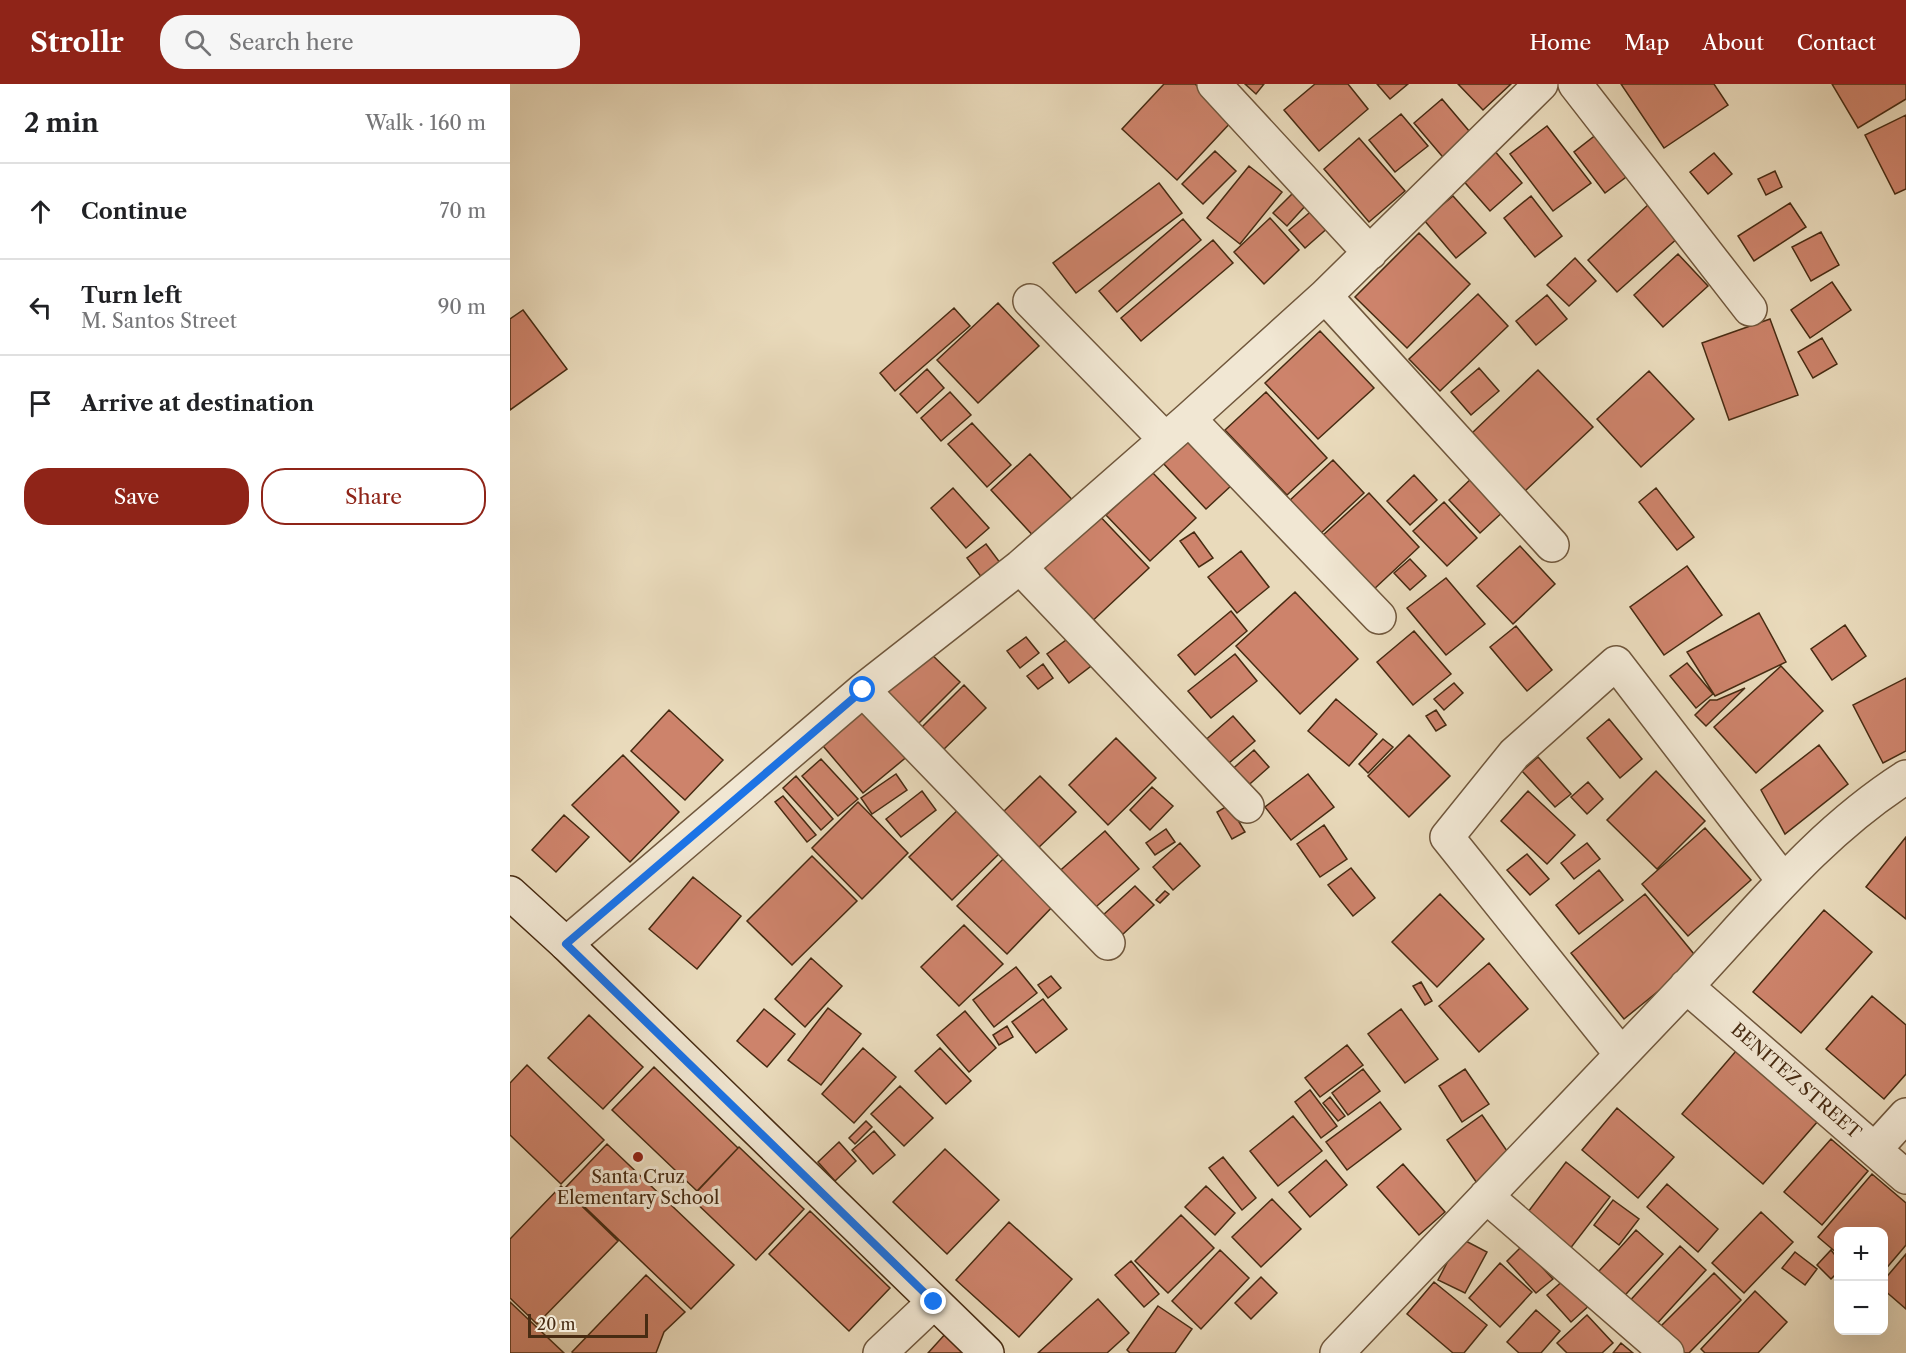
<!DOCTYPE html>
<html lang="en">
<head>
<meta charset="utf-8">
<style>
  :root { --surface:#fff; --page:#f6f6f6; --text:#202124; --muted:#757577; --line:#e0e0e0; --accent:#8f2418 }
  body { margin:0; font-family:"Libre Caslon Text",serif; background:var(--page); color:var(--text) }
  .controls { position:absolute; right:18px; bottom:18px; display:grid; overflow:hidden; border-radius:12px; box-shadow:0 6px 24px #0002 }
  .controls button { width:54px; height:54px; display:grid; place-items:center; padding:0; border:0; border-bottom:2px solid var(--line); background:var(--surface); color:var(--text); font:30px sans-serif }
  .scale { position:absolute; left:18px; bottom:15px; width:120px; box-sizing:border-box; padding-left:6px; border:3px solid #472b12; border-top:0; font-size:16px; line-height:21px; white-space:nowrap; color:#472b12; -webkit-text-stroke:4px #f1e7d3; paint-order:stroke }
  .stop { position:absolute; width:18px; height:18px; margin:-14px; border:4px solid #1a73e8; border-radius:50%; background:#fff }
  .stop.end { background:#1a73e8; border-color:#fff; box-shadow:0 2px 6px #0008 }
  .list { margin:0; padding:0; list-style:none }
  h2 { display:flex; justify-content:space-between; align-items:center; height:78px; margin:0; padding:0 24px; font-size:26px }
  h2 small { font-size:20px; font-weight:400; color:var(--muted) }
  .list li { display:grid; grid-template-columns:39px 1fr auto; gap:18px; align-items:center; box-sizing:border-box; height:96px; padding:0 24px; border-top:2px solid var(--line) }
  .list b { display:block; font-size:22px; white-space:nowrap }
  .list p { margin:0; font-size:20px; white-space:nowrap; color:var(--muted) }
  .list em { font-size:20px; font-style:normal; color:var(--muted) }
  .actions { display:flex; gap:12px; padding:18px 24px }
  .actions a { flex:1; padding:14px 0; border:2px solid var(--accent); border-radius:24px; text-align:center; font-size:21px; color:var(--accent) }
  .actions .main { background:var(--accent); color:#fff }
  .icon { flex:none; width:33px; height:33px; fill:none; stroke:currentColor; stroke-width:2; stroke-linecap:round; stroke-linejoin:round }
  .map { position:relative; flex:none; width:1396px; height:1269px; overflow:hidden }
  header { display:flex; align-items:center; gap:36px; box-sizing:border-box; height:84px; padding:0 30px; background:var(--accent); color:#fff }
  header strong { font-size:28px }
  nav { display:flex; gap:33px; margin-inline-start:auto; font-size:21px }
  .search { width:420px; height:54px; background:var(--page); display:flex; align-items:center; gap:15px; box-sizing:border-box; padding:0 21px; border-radius:24px; color:var(--muted); font-size:22px }
  main { display:flex }
  aside { flex:1; background:var(--surface) }
  .map>svg:first-child { display:block }
  .building { fill:#cd836b; stroke:#472b12; stroke-width:1.5 }
  .lines { fill:none; stroke-linecap:round; stroke-linejoin:round }
  .street-casing { stroke:#70573c; stroke-width:36 }
  .secondary-casing { stroke:#472b12; stroke-width:36 }
  .street { stroke:#f1e7d3; stroke-width:33 }
  .secondary { stroke:#f1e7d3; stroke-width:33 }
  .route { stroke:#1a73e8; stroke-width:8 }
  .poi-dot { fill:#8f2418; stroke:#f1e7d3; stroke-width:2 }
  .labels { text-anchor:middle; dominant-baseline:central; stroke-width:6; stroke-linejoin:round; paint-order:stroke }
  .street-label { font-size:18px; fill:#472b12; stroke:#f1e7d3 }
  .poi-label { font-size:18px; fill:#472b12; stroke:#f1e7d3 }
</style>
</head>
<body>
<header>
<strong>Strollr</strong>
<div class="search"><svg class="icon" aria-label="search" viewBox="0 0 24 24"><circle cx="10" cy="10" r="6"/><path d="M15 15l6 6"/></svg>Search here</div>
<nav><a>Home</a><a>Map</a><a>About</a><a>Contact</a></nav>
</header>
<main>
<aside>
<h2>2 min<small>Walk · 160 m</small></h2>
<ul class="list">
<li><svg class="icon" aria-label="ahead" viewBox="0 0 24 24"><path d="M12 20V5M6 11l6-6 6 6"/></svg><div><b>Continue</b></div><em>70 m</em></li>
<li><svg class="icon" aria-label="left" viewBox="0 0 24 24"><path d="M17 20v-9H6M10 6l-5 5 5 5"/></svg><div><b>Turn left</b><p>M. Santos Street</p></div><em>90 m</em></li>
<li><svg class="icon" aria-label="arrive" viewBox="0 0 24 24"><path d="M6 21V4h12l-3 4 3 4H6"/></svg><div><b>Arrive at destination</b></div></li>
</ul>
<div class="actions"><a class="main">Save</a><a>Share</a></div>
</aside>
<div class="map">
<svg width="1396" height="1269" viewBox="0 0 1396 1269">
  <rect width="100%" height="100%" fill="#e9dabb"/>
  <filter id="stains"><feTurbulence type="fractalNoise" baseFrequency=".00333" numOctaves="4"/><feColorMatrix values="0 0 0 0 .2 0 0 0 0 .09 0 0 0 0 .02 0 0 0 .5 -.17"/></filter>
  <radialGradient id="worn" r=".72"><stop offset=".6" stop-color="#630" stop-opacity="0"/><stop offset="1" stop-color="#630" stop-opacity=".3"/></radialGradient>
  <path class="building" d="M654 0H685L723 36 667 96 612 45Z
    M735 0H754L746 10Z
    M805 0H838L858 25 809 67 774 26Z
    M867 0H898L880 15Z
    M948 0H1001L973 26Z
    M1111 0H1204L1218 21 1154 64Z
    M1322 0H1396V15L1348 44Z
    M932 15 965 54 937 78 904 39Z
    M891 30 918 62 885 88 859 56Z
    M1396 31V105L1385 110 1355 51Z
    M1037 42 1081 99 1043 127 1000 70Z
    M1096 43 1128 84 1095 109 1064 68Z
    M849 54 895 107 859 138 814 85Z
    M983 65 1012 99 980 127 950 93Z
    M705 67 726 87 693 120 672 100Z
    M1204 69 1222 90 1198 110 1180 88Z
    M739 82 772 108 730 160 697 134Z
    M1265 87 1272 103 1256 111 1248 95Z
    M649 99 672 129 566 209 543 179Z
    M784 108 797 120 777 142 763 129Z
    M943 112 976 149 946 174 914 136Z
    M1021 112 1052 152 1025 173 994 134Z
    M1280 119 1296 143 1244 177 1228 152Z
    M1139 120 1169 153 1107 208 1078 176Z
    M805 124 820 142 795 164 779 146Z
    M760 134 789 166 754 200 724 168Z
    M673 135 691 156 607 228 589 207Z
    M1311 148 1329 181 1301 197 1282 163Z
    M909 149 960 200 897 264 845 213Z
    M703 156 723 179 631 257 611 234Z
    M1168 170 1198 202 1153 243 1124 211Z
    M1065 174 1086 197 1059 222 1037 201Z
    M1322 198 1341 226 1300 254 1281 226Z
    M968 210 998 242 930 307 899 275Z
    M1037 211 1057 235 1026 261 1006 237Z
    M488 219 529 262 468 319 427 276Z
    M444 224 460 242 385 307 370 289Z
    M13 226 57 285 0 326V235Z
    M1260 235 1288 311 1219 336 1192 259Z
    M810 247 864 304 808 355 755 299Z
    M1312 254 1327 280 1303 294 1288 268Z
    M969 284 989 307 961 331 941 308Z
    M417 285 434 304 407 329 390 310Z
    M1028 286 1083 343 1015 407 961 350Z
    M1139 287 1184 335 1131 383 1087 335Z
    M440 308 461 331 431 357 411 334Z
    M756 308 817 374 777 411 715 346Z
    M462 339 501 381 477 403 438 360Z
    M678 352 723 400 696 425 652 378Z
    M520 370 567 421 528 457 481 406Z
    M823 376 854 409 809 451 778 418Z
    M642 388 686 434 640 477 596 431Z
    M904 391 927 416 900 441 877 417Z
    M965 391 996 425 970 449 939 416Z
    M443 404 479 444 456 464 421 424Z
    M1146 404 1184 453 1167 466 1129 418Z
    M859 409 909 463 862 507 811 453Z
    M934 418 967 454 937 482 903 447Z
    M585 427 639 484 577 542 523 485Z
    M684 448 703 474 689 483 670 457Z
    M476 460 491 480 472 494 457 474Z
    M1010 462 1045 500 1003 540 967 502Z
    M731 467 759 503 727 529 698 493Z
    M900 475 916 492 900 506 884 489Z
    M1177 482 1212 531 1154 571 1120 523Z
    M936 494 975 540 936 571 897 524Z
    M785 508 848 575 790 630 726 562Z
    M721 527 737 547 685 591 668 571Z
    M1249 529 1276 578 1205 612 1177 568Z
    M1335 541 1356 572 1322 596 1301 565Z
    M1006 542 1042 586 1017 607 980 563Z
    M904 547 941 590 903 621 867 578Z
    M563 551 585 579 559 599 537 570Z
    M516 553 529 569 510 584 497 567Z
    M417 566 450 598 404 644 371 611Z
    M725 570 747 597 701 634 678 607Z
    M1177 579 1203 610 1186 624 1160 592Z
    M533 580 543 594 528 605 517 592Z
    M1271 582 1313 627 1246 689 1204 643Z
    M1396 594V667L1373 679 1343 621Z
    M944 599 953 609 934 626 924 615Z
    M454 601 476 624 429 670 407 648Z
    M1235 604 1196 642 1185 631 1200 616H1207Z
    M826 615 867 650 839 682 798 647Z
    M355 619 399 671 353 709 308 656Z
    M159 626 213 676 175 716 121 667Z
    M926 626 936 641 926 647 916 632Z
    M723 632 745 657 713 684 692 659Z
    M1099 635 1132 675 1110 694 1077 654Z
    M899 651 940 692 899 733 858 692Z
    M606 654 646 694 598 741 559 701Z
    M873 655 883 663 858 689 849 680Z
    M1309 661 1338 700 1275 750 1251 706Z
    M744 666 759 683 733 706 718 689Z
    M113 671 169 728 120 778 62 721Z
    M1028 673 1061 710 1045 723 1012 687Z
    M311 675 348 715 328 732 292 692Z
    M1146 687 1195 737 1147 785 1097 736Z
    M386 690 397 706 362 730 351 714Z
    M798 690 824 723 781 756 755 723Z
    M286 692 323 735 311 746 273 704Z
    M530 692 566 728 526 766 491 730Z
    M1078 698 1093 715 1077 730 1061 713Z
    M642 703 663 722 640 746 620 726Z
    M412 707 426 726 391 753 376 735Z
    M1018 707 1065 751 1037 780 991 737Z
    M273 712 306 751 297 758 265 718Z
    M348 718 398 769 352 815 302 764Z
    M455 719 497 762 442 816 399 773Z
    M719 721 735 748 722 755 707 728Z
    M54 731 79 753 46 788 22 766Z
    M814 741 837 775 810 793 787 760Z
    M1195 744 1241 796 1178 852 1132 800Z
    M656 745 665 758 645 771 636 759Z
    M595 747 629 785 579 829 545 791Z
    M1396 753V835L1356 803Z
    M670 759 690 782 663 806 643 783Z
    M1077 759 1090 775 1064 795 1051 779Z
    M1017 770 1039 795 1020 811 997 786Z
    M497 771 546 819 497 870 447 822Z
    M302 772 347 817 282 881 237 837Z
    M841 784 865 814 843 832 818 801Z
    M1089 786 1113 816 1069 850 1046 821Z
    M183 793 231 832 187 885 139 845Z
    M625 802 644 821 611 852 592 832Z
    M655 807 659 810 650 819 646 816Z
    M930 810 974 855 927 903 882 858Z
    M1135 810 1188 875 1114 935 1061 869Z
    M1314 826 1362 868 1291 949 1243 908Z
    M454 841 493 880 449 922 411 883Z
    M301 874 332 902 295 943 265 915Z
    M979 879 1018 925 969 968 929 922Z
    M506 883 527 909 484 943 463 916Z
    M541 892 551 904 538 914 528 901Z
    M911 898 922 917 915 921 903 902Z
    M1362 912 1396 941V990L1374 1015 1316 965Z
    M533 915 557 945 526 969 502 938Z
    M318 924 351 950 311 1001 278 976Z
    M254 925 285 950 257 983 227 957Z
    M891 925 928 975 895 999 858 950Z
    M455 927 486 964 459 988 427 951Z
    M79 931 133 983 93 1025 38 974Z
    M497 942 503 953 489 961 483 951Z
    M837 961 853 981 810 1013 795 994Z
    M353 964 386 993 344 1039 312 1010Z
    M430 964 461 997 436 1020 405 987Z
    M1226 967 1308 1037 1253 1100 1172 1030Z
    M17 981 94 1056 51 1100 0 1051V999Z
    M144 983 228 1064 187 1107 102 1026Z
    M853 985 870 1007 838 1031 822 1009Z
    M955 985 979 1020 952 1038 929 1002Z
    M390 1002 423 1034 394 1062 361 1030Z
    M800 1006 827 1042 811 1054 785 1018Z
    M820 1013 835 1032 828 1037 813 1019Z
    M870 1018 891 1045 837 1086 816 1058Z
    M1107 1024 1164 1073 1128 1114 1072 1066Z
    M972 1031 1004 1077 969 1102 937 1056Z
    M783 1032 812 1067 768 1102 740 1067Z
    M356 1037 362 1043 345 1060 339 1054Z
    M364 1047 385 1071 363 1090 342 1066Z
    M1321 1055 1358 1087 1312 1141 1274 1108Z
    M329 1058 346 1077 325 1097 308 1078Z
    M97 1060 224 1181 181 1225 55 1104Z
    M229 1063 294 1125 246 1176 181 1114Z
    M435 1065 489 1116 437 1170 383 1118Z
    M713 1073 746 1114 732 1126 699 1084Z
    M816 1076 837 1101 800 1133 779 1108Z
    M1056 1078 1100 1113 1056 1170 1012 1136Z
    M893 1080 935 1128 909 1151 867 1103Z
    M1362 1090 1396 1119V1161L1374 1187V1148H1328V1170L1308 1153Z
    M1157 1100 1208 1145 1188 1168 1137 1123Z
    M51 1102 108 1157 27 1240 0 1214V1155Z
    M696 1102 725 1129 705 1151 675 1123Z
    M762 1115 791 1145 751 1183 722 1153Z
    M1103 1116 1129 1135 1109 1161 1084 1141Z
    M300 1127 380 1204 339 1247 259 1170Z
    M1251 1128 1283 1158 1234 1209 1202 1179Z
    M671 1131 704 1164 658 1209 625 1177Z
    M499 1138 562 1195 509 1253 446 1196Z
    M1126 1146 1153 1170 1106 1221 1080 1197Z
    M950 1154 977 1168 955 1209 928 1196Z
    M1012 1162 1043 1195 1026 1209 997 1177Z
    M1170 1162 1196 1186 1143 1244 1116 1221Z
    M710 1166 739 1194 691 1245 662 1217Z
    M1321 1166 1328 1175V1188L1321 1195 1307 1181Z
    M1285 1168 1307 1185 1295 1201 1272 1184Z
    M1396 1170V1225L1374 1206V1196Z
    M621 1177 649 1210 634 1223 605 1191Z
    M990 1179 1022 1208 990 1243 959 1214Z
    M1204 1189 1231 1216 1179 1269H1165L1144 1249Z
    M136 1191 175 1228 154 1248 146 1269H63L62 1268Z
    M751 1193 767 1209 741 1235 725 1219Z
    M1057 1193 1082 1219 1061 1238 1037 1211Z
    M924 1198 977 1241 954 1269H943L897 1230Z
    M1245 1207 1277 1238 1248 1269H1195L1191 1265Z
    M588 1215 619 1249 597 1269H528Z
    M0 1218 54 1269H0Z
    M648 1222 682 1245 665 1269H620L617 1266Z
    M1026 1226 1050 1247 1031 1269H1009L997 1258Z
    M1077 1231 1103 1259 1092 1269H1057L1047 1259Z
    M437 1248 459 1269H418Z
    M1111 1259 1123 1269H1103Z"/>
  <g class="lines">
    <g class="street-casing">
      <path id="street" d="M704 0 860 169
        M1065 0 1240 225
        M815 212 1042 461
        M520 217 655 355
        M679 335 869 533
        M510 483 737 722
        M353 606 598 859
        M56 860 353 606 510 483 679 335 815 212 1031 0
        M1176 902 1396 1093
        M1111 970 937 753 1004 670 1106 579 1273 796
        M1365 1065 1396 1031
        M976 1112 1157 1269
        M370 1269 424 1218
        M827 1269C943 1148 1058 1026 1174 905 1245 830 1308 749 1396 693"/>
    </g>
    <g class="secondary-casing">
      <path id="secondary" d="M0 809 56 860 477 1269"/>
    </g>
    <use href="#street" class="street"/>
    <use href="#secondary" class="secondary"/>
  </g>
  <g class="lines">
    <path class="route" d="M353 606 56 860 424 1218"/>
  </g>
  <circle class="poi-dot" cx="128" cy="1073" r="6"/>
  <g class="labels">
    <g class="street-label">
      <text transform="translate(1286 997) rotate(41)">BENITEZ STREET</text>
    </g>
    <g class="poi-label">
      <text x="128" y="1093">Santa Cruz<tspan x="128" dy="21">Elementary School</tspan></text>
    </g>
  </g>
  <rect width="100%" height="100%" filter="url(#stains)"/>
  <rect width="100%" height="100%" fill="url(#worn)"/>
</svg>
<div class="controls">
<button>+</button>
<button>−</button>
</div>
<div class="scale">20 m</div>
<div class="stop" style="left:353px;top:606px"></div>
<div class="stop end" style="left:424px;top:1218px"></div>
</div>
</main>
</body>
</html>
